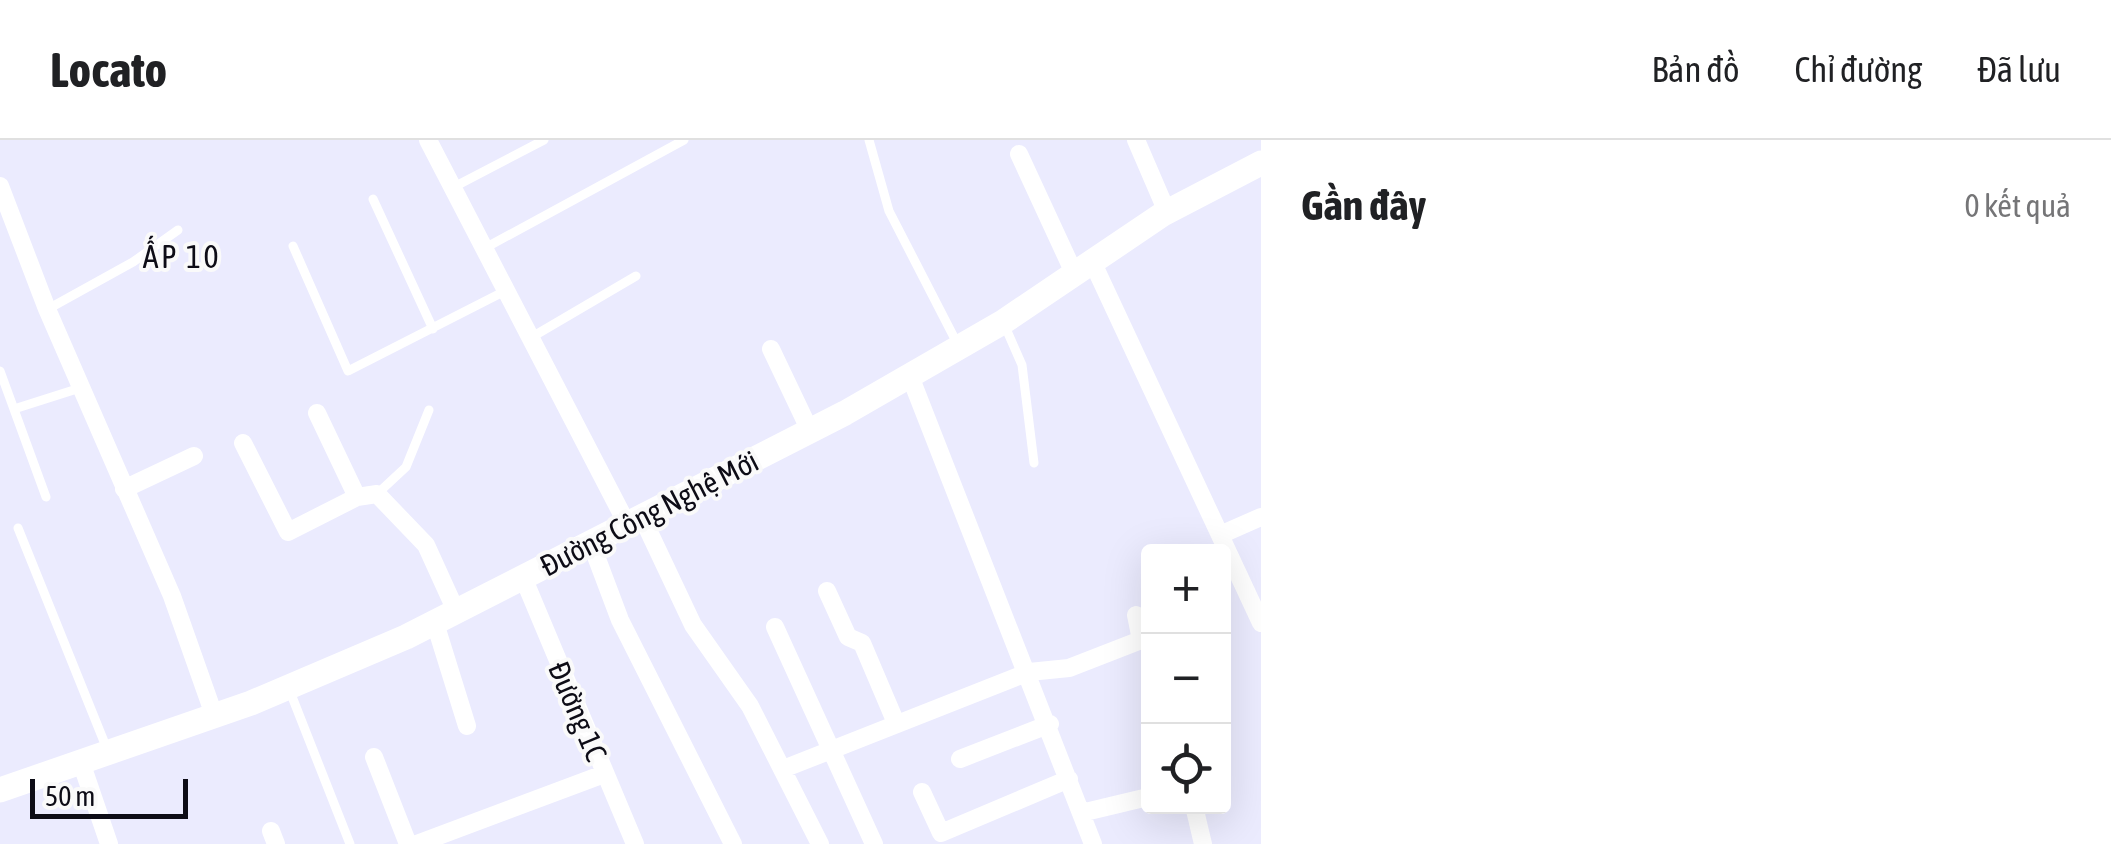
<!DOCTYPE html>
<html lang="vi">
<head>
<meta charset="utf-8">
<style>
  :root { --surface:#fff; --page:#f2f2f2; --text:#202124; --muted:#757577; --line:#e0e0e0 }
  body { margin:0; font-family:"Asap Condensed",sans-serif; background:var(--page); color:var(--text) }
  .controls { position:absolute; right:30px; bottom:30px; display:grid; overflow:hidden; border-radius:10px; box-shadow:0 10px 40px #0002 }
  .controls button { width:90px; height:90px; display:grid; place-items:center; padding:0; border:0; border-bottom:2px solid var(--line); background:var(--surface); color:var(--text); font:50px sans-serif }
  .scale { position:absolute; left:30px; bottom:25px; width:158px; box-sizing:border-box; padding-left:10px; border:5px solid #0d0c16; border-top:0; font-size:28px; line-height:35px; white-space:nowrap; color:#0d0c16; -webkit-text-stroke:8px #fafafa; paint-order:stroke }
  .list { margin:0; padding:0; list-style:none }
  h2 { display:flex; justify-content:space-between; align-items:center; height:130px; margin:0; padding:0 40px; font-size:42px }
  h2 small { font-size:32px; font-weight:400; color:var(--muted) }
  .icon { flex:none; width:55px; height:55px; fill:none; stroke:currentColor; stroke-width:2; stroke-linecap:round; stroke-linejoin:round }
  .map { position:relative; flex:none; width:1261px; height:704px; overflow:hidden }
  header { display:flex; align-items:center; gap:60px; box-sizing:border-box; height:140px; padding:0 50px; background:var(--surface); border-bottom:2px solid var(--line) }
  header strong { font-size:48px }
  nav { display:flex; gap:55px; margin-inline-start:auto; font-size:35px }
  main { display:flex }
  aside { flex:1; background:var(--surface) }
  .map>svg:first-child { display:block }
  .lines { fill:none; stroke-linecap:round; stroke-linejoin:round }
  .lane { stroke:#fff; stroke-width:9 }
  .street { stroke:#fff; stroke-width:18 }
  .secondary { stroke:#fff; stroke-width:25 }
  .labels { text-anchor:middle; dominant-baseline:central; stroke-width:8; stroke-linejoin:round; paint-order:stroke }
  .street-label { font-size:30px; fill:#0d0c16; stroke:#fafafa }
  .neighbourhood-label { font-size:32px; letter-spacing:2.5px; fill:#0d0c16; stroke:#fafafa }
</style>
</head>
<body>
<header>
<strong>Locato</strong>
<nav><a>Bản đồ</a><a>Chỉ đường</a><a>Đã lưu</a></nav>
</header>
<main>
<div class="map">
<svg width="1261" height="704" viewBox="0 0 1261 704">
  <rect width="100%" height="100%" fill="#ebebfe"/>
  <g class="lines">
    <path class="lane" d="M869 0 889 71 958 205
      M452 48 544 0
      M373 59 433 189
      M293 106 348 231 505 151
      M485 108 684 0
      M48 169 133 122 178 90
      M1004 184 1022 225 1034 323
      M532 197 636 136
      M0 231 46 357
      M14 269 80 248
      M377 354 406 327 429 270
      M18 388 107 609
      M289 549 350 704"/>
    <path class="street" d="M428 0 627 384
      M1136 0 1167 72
      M1019 14 1074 133
      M0 46 47 169 172 456 214 575
      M1092 121 1261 483
      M771 209 810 291
      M910 236 1093 704
      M317 273 357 357
      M243 303 288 392 357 357 377 354 426 405 456 471
      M124 349 194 316
      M642 377 693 485 750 566 820 704
      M1220 395 1261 377
      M591 403 620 480 733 704
      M523 437 635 704
      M827 451 848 497 862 503 896 583
      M435 483 467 586
      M775 487 874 704
      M374 617 408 704
      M960 619 1050 584
      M81 622 109 704
      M783 629 1029 532 1069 528 1141 500 1136 475
      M922 652 941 693 1069 639
      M1194 666 1203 704
      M1081 673 1148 657
      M271 691 276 704
      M417 704 604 634"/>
    <path class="secondary" d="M0 650 251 563 406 497 845 273 1003 182 1163 74 1261 23"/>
  </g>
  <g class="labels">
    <g class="street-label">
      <text transform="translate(649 373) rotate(-27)">Đường Công Nghệ Mới</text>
      <text transform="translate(578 571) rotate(67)">Đường 1C</text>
    </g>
    <g class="neighbourhood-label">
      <text x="182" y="116">ẤP 10</text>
    </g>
  </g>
</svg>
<div class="controls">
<button>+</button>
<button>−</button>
<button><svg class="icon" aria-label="locate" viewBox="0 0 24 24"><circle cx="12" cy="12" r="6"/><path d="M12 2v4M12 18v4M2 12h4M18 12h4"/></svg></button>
</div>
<div class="scale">50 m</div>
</div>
<aside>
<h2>Gần đây<small>0 kết quả</small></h2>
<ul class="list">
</ul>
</aside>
</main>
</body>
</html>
